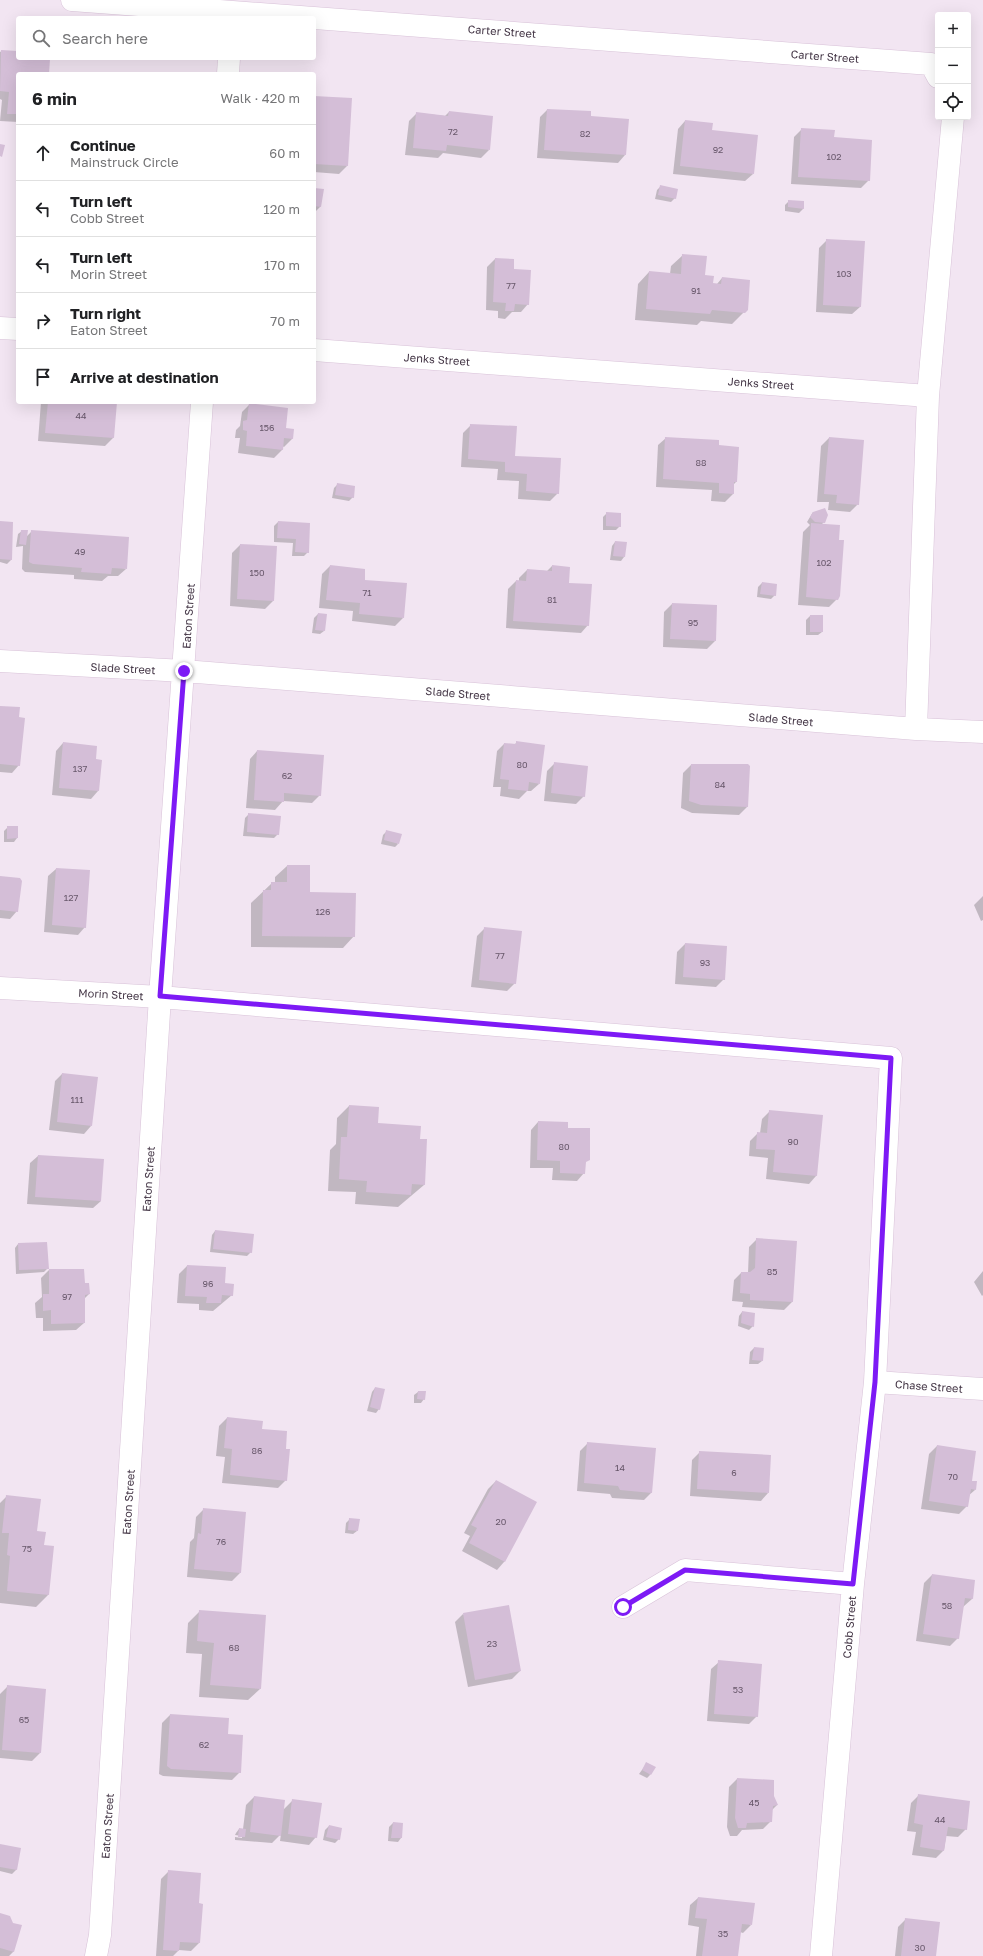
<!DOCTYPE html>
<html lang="en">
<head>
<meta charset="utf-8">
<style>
  :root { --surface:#fff; --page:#f6f6f6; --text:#202124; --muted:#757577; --line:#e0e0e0 }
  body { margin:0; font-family:"Golos Text",sans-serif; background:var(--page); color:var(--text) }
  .controls { position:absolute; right:12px; top:12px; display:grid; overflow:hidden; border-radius:4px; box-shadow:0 4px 16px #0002 }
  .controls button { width:36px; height:36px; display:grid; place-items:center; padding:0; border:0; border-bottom:1px solid var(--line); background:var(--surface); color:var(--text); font:20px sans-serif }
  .stop { position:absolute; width:12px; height:12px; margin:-9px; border:3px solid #7d1af5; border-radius:50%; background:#fff }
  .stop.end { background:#7d1af5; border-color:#fff; box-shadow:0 1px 4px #0008 }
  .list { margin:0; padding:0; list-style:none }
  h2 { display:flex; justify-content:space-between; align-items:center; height:52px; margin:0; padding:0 16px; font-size:17px }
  h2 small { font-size:13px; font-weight:400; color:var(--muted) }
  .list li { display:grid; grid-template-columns:26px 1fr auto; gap:12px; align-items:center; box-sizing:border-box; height:56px; padding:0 16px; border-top:1px solid var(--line) }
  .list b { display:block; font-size:15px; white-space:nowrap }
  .list p { margin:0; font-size:13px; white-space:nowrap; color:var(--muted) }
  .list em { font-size:13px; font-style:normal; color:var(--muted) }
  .icon { flex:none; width:22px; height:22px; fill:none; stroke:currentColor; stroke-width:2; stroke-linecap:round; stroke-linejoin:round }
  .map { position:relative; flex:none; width:983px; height:1956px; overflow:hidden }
  .search { position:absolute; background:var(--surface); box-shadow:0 4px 16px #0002; left:16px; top:16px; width:300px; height:44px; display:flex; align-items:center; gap:10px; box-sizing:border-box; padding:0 14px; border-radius:4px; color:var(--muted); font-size:15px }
  .panel { position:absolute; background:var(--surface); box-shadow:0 4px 16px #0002; left:16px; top:72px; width:300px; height:332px; border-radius:4px }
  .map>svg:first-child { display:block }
  .shadow { fill:#0003 }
  .building { fill:#d4bed7 }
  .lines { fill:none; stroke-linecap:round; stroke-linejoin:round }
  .minor-casing { stroke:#d8c2d8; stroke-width:23 }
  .minor { stroke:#fff; stroke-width:22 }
  .route { stroke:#7d1af5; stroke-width:5 }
  .labels { text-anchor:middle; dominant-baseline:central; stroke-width:3.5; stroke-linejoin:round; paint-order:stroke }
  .number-label { font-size:9px; fill:#67576a }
  .street-label { font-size:11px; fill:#433545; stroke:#fff }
</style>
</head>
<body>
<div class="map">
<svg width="983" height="1956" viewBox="0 0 983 1956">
  <rect width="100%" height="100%" fill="#f2e5f2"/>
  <path class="shadow" d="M2 51 18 52V58H32L48 74H18V122L0 121 2 100 0 99V52Z
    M314 97 347 166 339 174 314 172Z
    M547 110 590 117 625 155 618 163 537 158 540 117Z
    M449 112 489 150 481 158 443 153 438 158 405 155 409 121 417 113 445 116Z
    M685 121 710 131 753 174 745 181 673 174 678 129Z
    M802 129 833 138 869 180 861 188 791 184 794 137Z
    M661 186 675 198 671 202 655 199 657 190Z
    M314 189 323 190 320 207 316 211 314 210Z
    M789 201 803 202V209L799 213 785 211V205Z
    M827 240 860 307 852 314 816 312 819 248Z
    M683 255 712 284H717L722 278 744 312 732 324 701 321 697 325 635 320 638 284 649 272 670 274 671 266Z
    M495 259 513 270 528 304 521 312H512L505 319 498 318V311L486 310 487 267Z
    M41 402H116L113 438 105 446 38 441Z
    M250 404 285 429 293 430 292 439 284 447 282 446V450L274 458 238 453 240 438H235L236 430 240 426 242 412Z
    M471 425 514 457 558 493 550 501 518 499 519 481 497 480 498 469 461 467 463 433Z
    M666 438 718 446 738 448 736 482 733 485V494L725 502 711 501 712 490 656 487 658 445Z
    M829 438 858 504 850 512 828 510 829 502H817L821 446Z
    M338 484 353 497 349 501 332 498 334 488Z
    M813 512 824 522 821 525 837 599 829 607 798 605 803 532 810 525 807 522Z
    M607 513 620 526 616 530H603V517Z
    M0 522 11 560 7 564 0 562Z
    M278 522 309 524 308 552 304 556H292L293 543 274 542V526Z
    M22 531 27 536 32 531 126 569 118 576H108L102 581 74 579V575L25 572 22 569 23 546 16 547 18 534Z
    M615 542 624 557 621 561 610 560 612 546Z
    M240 545 273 601 265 609 230 606 232 553Z
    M330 566 364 581 403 618 395 626 352 621 353 611 319 608 322 574Z
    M552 566 568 584 588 625 581 633 506 628 508 589 516 581H519V578L527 570 547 571Z
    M762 583 775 595 771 599 757 597 758 587Z
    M672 604 715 641 707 649 663 647 664 612Z
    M318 614 324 631 320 634 312 633 314 618Z
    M810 616 822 632 818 635H806V620Z
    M0 707 18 718 19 765 12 773 0 772Z
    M517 742 539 784 531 791H527L519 799 500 796 501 787H493L497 751 504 744 514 745Z
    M63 743 95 760 98 791 91 799 52 795 56 751Z
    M257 751 320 795 312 803 283 801 275 810 246 808 250 759Z
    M555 763 584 796 576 804 544 801 547 771Z
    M691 765 749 766 747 807 739 815 692 813 681 808 683 773Z
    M249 814 278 834 274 838 243 836 245 818Z
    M8 827H17V838L14 842H4V831Z
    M387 831 398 844 395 847 381 844 383 835Z
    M287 866 309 893 354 936 343 948 251 947V903L272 883H275V877Z
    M56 869 85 927 78 935 44 932 48 876Z
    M0 877 17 911 10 919 0 918Z
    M983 896V920L981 921 974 905Z
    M485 928 515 983 507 991 471 987 477 936Z
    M685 944 724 979 716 987 675 984 677 952Z
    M62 1074 91 1126 84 1134 49 1130 55 1081Z
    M349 1106 378 1108 377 1124 419 1140 424 1185 398 1207 355 1204 356 1192 328 1191 330 1150 336 1144 337 1118Z
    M770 1111 822 1116 816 1176 809 1184 766 1179 768 1158 749 1156 750 1141 758 1133H760L762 1119Z
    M538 1122 567 1129 585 1163 584 1173 577 1181 552 1180 553 1168H530L531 1130Z
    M38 1156 101 1201 93 1208 27 1204 30 1163Z
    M215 1231 251 1252 247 1256 210 1252 212 1235Z
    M757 1239 796 1242 792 1302 784 1310 742 1307 743 1302 732 1301 734 1280 741 1273H748L749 1247Z
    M18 1244 48 1268 44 1272 16 1274 15 1248Z
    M187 1266 225 1268 224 1284 232 1295 213 1311 199 1310V1304L177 1303 179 1274Z
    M49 1270 84 1284 89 1294 84 1299V1323L76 1330 43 1331V1318H36L35 1303 42 1297 41 1278Z
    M983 1271V1295L982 1296 974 1282Z
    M742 1312 753 1326 749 1330 738 1326 739 1316Z
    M754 1348 762 1361 758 1364H749L750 1352Z
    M375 1388 379 1409 376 1413 367 1411 372 1392Z
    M418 1392 424 1399 421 1403H414V1395Z
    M227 1418 261 1430 286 1480 278 1488 222 1483 225 1457 216 1456 219 1426Z
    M588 1443 652 1492 644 1500 612 1498 610 1494 577 1491 580 1451Z
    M937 1446 971 1482 975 1490 968 1496 967 1506 959 1514 921 1509 929 1454Z
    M700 1452 768 1493 761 1501 690 1496 692 1460Z
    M496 1481 535 1502 504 1562 497 1570 462 1551 470 1536 464 1533 488 1489Z
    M7 1496 36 1532 43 1546 53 1547 48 1595 36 1607 0 1603V1503Z
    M204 1509 240 1573 232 1581 187 1577 190 1542 194 1538 196 1517Z
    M350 1519 357 1531 353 1534 345 1533 346 1523Z
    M932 1575 974 1581 972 1599 963 1607 958 1638 950 1646 916 1641 924 1583Z
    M200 1611 260 1689 248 1700 199 1697 202 1654 186 1653 188 1623Z
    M463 1614 520 1671 512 1679 468 1687 455 1622Z
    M719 1662 757 1716 749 1724 707 1721 711 1669Z
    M7 1687 40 1753 32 1761 0 1758V1694Z
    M170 1715 227 1735 240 1772 232 1780 163 1776 159 1774 162 1723Z
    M647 1763 650 1775 647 1778 639 1774Z
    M737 1779 773 1797 777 1805 772 1810 771 1821 763 1829 742 1830 737 1836H730L727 1827 729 1787Z
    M919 1795 966 1829 958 1837 946 1836 944 1850 936 1858 912 1855 916 1832 907 1831 911 1803Z
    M254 1797 283 1810 293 1800 316 1837 309 1845 280 1841 281 1834 272 1843 235 1840V1837L242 1838V1836L235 1835 236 1833 239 1829H243L246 1805Z
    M393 1823 401 1838 398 1842 388 1841 389 1827Z
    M329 1826 339 1839 335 1843 323 1840 325 1830Z
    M0 1845 20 1849 16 1870 12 1874 0 1871Z
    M169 1871 198 1904 202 1905 199 1943 191 1951 179 1950 173 1956H156L161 1879Z
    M698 1898 751 1925 743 1933 740 1932 737 1956H696L699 1927 688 1925 690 1905Z
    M0 1914 12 1924 14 1951 9 1956H0Z
    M906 1919 935 1956H895L898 1927Z"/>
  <path class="building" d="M1 50 18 51V58L50 59 49 74H18V114H7L9 92 0 91Z
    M314 96 352 98 348 166 314 164Z
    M547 109 591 111V116L629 119 626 155 544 150Z
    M449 111 493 116 490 150 447 145 446 151 413 148 416 112 448 116Z
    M685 120 713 123 712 130 758 135 754 174 680 166Z
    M801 128 835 130 834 137 872 140 870 181 798 177Z
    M0 144 5 145 2 157 0 156Z
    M660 185 678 189 676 199 658 195Z
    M314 188 324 189 321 207 314 206Z
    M788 200 804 201V209L788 207Z
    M826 239 865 241 861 307 823 305Z
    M682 254 707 256 705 275 714 276 713 283 721 284 722 277 750 280 748 310 745 313 712 310 710 314 646 309 649 271 681 274Z
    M495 258 514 259V269L531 270 529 305 515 304 514 311H505L506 303 493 302Z
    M48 402H117L114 438 45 433Z
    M249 403 288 408 286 428 294 429 293 439 284 438 283 450 246 446 247 431 243 430V421L247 420Z
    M470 424 517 426 515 456 561 458 559 494 526 491 527 474 505 472V462L468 459Z
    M665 437 719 440V445L739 447 737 482H734V494L719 493V483L663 479Z
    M829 437 864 440 859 505 836 503 837 495 824 494Z
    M337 483 355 486 354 498 335 495Z
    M825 508 828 515 825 523 815 522 810 517 813 512Z
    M606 512 621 513V527L606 526Z
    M0 521 13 522 12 560 0 559Z
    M278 521 310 523 309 553 295 552 296 539 277 538Z
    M811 523 840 525 839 540H844L840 596 838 600 806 597Z
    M21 530H28L26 545 19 544Z
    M31 530 129 537 127 569 112 568 111 574 81 572 82 568 33 564 29 562Z
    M615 541 627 542 625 557 613 556Z
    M240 544 277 546 274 601 237 599Z
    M330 565 365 569V580L407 583 404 618 359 614 360 603 326 600Z
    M552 565 570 567 569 583 592 584 589 626 513 621 516 580 526 581 527 569 552 571Z
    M762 582 777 584 776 596 760 594Z
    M672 603 717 605 716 641 670 639Z
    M318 613 327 614 325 631 315 630Z
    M810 615H823V632H810Z
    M0 706 20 707 19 717 25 718 20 766 0 764Z
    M516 741 545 745 540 784 529 782 528 791 508 789 509 780 500 779 504 743 516 744Z
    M63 742 97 746 96 759 102 760 99 791 59 788Z
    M257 750 324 755 321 796 284 793V802L254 800Z
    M554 762 588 766 585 797 551 793Z
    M691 764H748L750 766 748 807 701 805 689 801Z
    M248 813 281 816 279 835 247 832Z
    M7 826H18V838L7 839Z
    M386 830 402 834 399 844 384 840Z
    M287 865H310V892L356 893 355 937 262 936 263 890H271V882H287Z
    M56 868 90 870 86 928 52 925Z
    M0 876 20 878 22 881 18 912 0 910Z
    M484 927 522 931 516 984 479 980Z
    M685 943 727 946 725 980 683 977Z
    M62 1073 98 1077 92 1126 57 1122Z
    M349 1105 379 1107 378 1123 421 1126 420 1139H427L425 1185 412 1184 411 1195 366 1192 367 1181 339 1179 341 1137H347Z
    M769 1110 823 1115 817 1176 773 1172 775 1150 756 1149 757 1132 767 1133Z
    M538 1121 568 1122V1128H590V1160L586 1162 585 1174 560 1173V1161L537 1160Z
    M38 1155 104 1159 101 1201 35 1197Z
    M215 1230 254 1234 252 1253 213 1249Z
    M756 1238 797 1241 793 1302 750 1300V1294L740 1293 741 1272H750L755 1268Z
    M47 1242 49 1269 19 1270 18 1243Z
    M187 1265 226 1267 225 1283 234 1284 233 1296 222 1295 221 1303H206L207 1297 185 1296Z
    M49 1269H84L85 1283H89L90 1294 85 1295V1323L51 1324V1310L43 1311V1294H49Z
    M742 1311 755 1313 754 1327 741 1323Z
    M754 1347 764 1348 763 1361 752 1360Z
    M375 1387 385 1389 380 1410 370 1407Z
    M418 1391H426L425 1400 417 1399Z
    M227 1417 263 1421 262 1429 287 1431 286 1449H290L287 1481 230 1475 232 1449 224 1448Z
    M587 1442 656 1448 652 1493 620 1490 618 1486 584 1483Z
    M937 1445 976 1451 972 1481H977L976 1490 971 1489 968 1507 929 1501Z
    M699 1451 771 1455 769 1493 697 1489Z
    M496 1480 537 1502 505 1562 469 1543 477 1528 471 1525Z
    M6 1495 41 1499 37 1531 46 1532 44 1545 54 1546 49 1595 7 1591 10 1556 7 1555 9 1533H2Z
    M203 1508 246 1512 241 1573 194 1569 198 1533 201 1534Z
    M349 1518 360 1519 358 1531 348 1530Z
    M932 1574 975 1580 973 1599 965 1598 959 1639 923 1634Z
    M509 1605 521 1671 475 1680 463 1613Z
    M199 1610 266 1615 261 1689 210 1685 214 1643 197 1641Z
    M718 1660 762 1664 758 1717 714 1714Z
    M7 1685 46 1689 41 1753 2 1750Z
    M170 1714 229 1718 228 1734 243 1735 241 1773 171 1769 167 1766Z
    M646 1762 656 1767 651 1775 642 1770Z
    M737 1778 774 1780V1796L778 1805 773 1806 772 1822 747 1823 746 1828H738L735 1818Z
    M918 1794 970 1801 967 1830 948 1827 944 1851 920 1847 923 1825 914 1823Z
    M254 1796 285 1800 281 1836 250 1832Z
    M292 1799 322 1803 317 1838 288 1834Z
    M393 1822 403 1823 402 1838H391Z
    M329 1825 342 1828 340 1840 326 1837Z
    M239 1828 246 1829 245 1837H238Z
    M0 1844 21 1848 17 1870 0 1867Z
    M168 1870 201 1873 199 1903 203 1904 200 1943 180 1942 179 1951 163 1950Z
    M698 1897 755 1903 752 1925 742 1924 738 1956H702L707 1919 695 1918Z
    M0 1913 10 1916 13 1923 22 1925 14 1952 0 1948Z
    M905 1918 940 1922 936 1956H901Z"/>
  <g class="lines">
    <g class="minor-casing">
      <path id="minor" d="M72 0 931 64 938 77
        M228 74 229 58
        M0 328 18 329
        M314 350 928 396
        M0 661 184 671 916 729 928 396 953 117
        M916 729 983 732
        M0 988 160 997 891 1058 875 1382 853 1584 821 1956
        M875 1382 983 1389
        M623 1607 685 1570 853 1584
        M96 1956 100 1935 160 997 202 402"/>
    </g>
    <use href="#minor" class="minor"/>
  </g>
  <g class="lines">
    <path class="route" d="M184 671 160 996 891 1058 875 1382 853 1584 685 1570 623 1607"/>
  </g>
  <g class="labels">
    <g class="number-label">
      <text x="453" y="131">72</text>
      <text x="585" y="133">82</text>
      <text x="718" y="149">92</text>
      <text x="834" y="156">102</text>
      <text x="844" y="273">103</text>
      <text x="511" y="285">77</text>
      <text x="696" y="290">91</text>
      <text x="81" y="415">44</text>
      <text x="267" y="427">156</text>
      <text x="701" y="462">88</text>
      <text x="80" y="551">49</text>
      <text x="824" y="562">102</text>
      <text x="257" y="572">150</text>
      <text x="367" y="592">71</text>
      <text x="552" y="599">81</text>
      <text x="693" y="622">95</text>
      <text x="522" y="764">80</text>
      <text x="80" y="768">137</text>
      <text x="287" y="775">62</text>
      <text x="720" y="784">84</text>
      <text x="71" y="897">127</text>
      <text x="323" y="911">126</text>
      <text x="500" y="955">77</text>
      <text x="705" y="962">93</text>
      <text x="77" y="1099">111</text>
      <text x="793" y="1141">90</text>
      <text x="564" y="1146">80</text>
      <text x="772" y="1271">85</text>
      <text x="208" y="1283">96</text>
      <text x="67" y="1296">97</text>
      <text x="257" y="1450">86</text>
      <text x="620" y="1467">14</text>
      <text x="734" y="1472">6</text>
      <text x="953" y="1476">70</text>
      <text x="501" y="1521">20</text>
      <text x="221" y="1541">76</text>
      <text x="27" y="1548">75</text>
      <text x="947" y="1605">58</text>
      <text x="492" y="1643">23</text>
      <text x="234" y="1647">68</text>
      <text x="738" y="1689">53</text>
      <text x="24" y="1719">65</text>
      <text x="204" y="1744">62</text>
      <text x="754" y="1802">45</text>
      <text x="940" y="1819">44</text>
      <text x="723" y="1933">35</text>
      <text x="920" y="1947">30</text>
    </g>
    <g class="street-label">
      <text transform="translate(502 31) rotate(4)">Carter Street</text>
      <text transform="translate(825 56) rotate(4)">Carter Street</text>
      <text transform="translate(437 359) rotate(4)">Jenks Street</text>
      <text transform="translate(761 383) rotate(4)">Jenks Street</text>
      <text transform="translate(188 616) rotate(-86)">Eaton Street</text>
      <text transform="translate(123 668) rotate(3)">Slade Street</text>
      <text transform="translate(458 693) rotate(5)">Slade Street</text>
      <text transform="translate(781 719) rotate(5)">Slade Street</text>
      <text transform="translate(111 994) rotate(3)">Morin Street</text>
      <text transform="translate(148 1179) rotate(-86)">Eaton Street</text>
      <text transform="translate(929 1386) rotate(4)">Chase Street</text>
      <text transform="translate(128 1502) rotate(-86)">Eaton Street</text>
      <text transform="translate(849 1627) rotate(-85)">Cobb Street</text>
      <text transform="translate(107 1826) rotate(-86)">Eaton Street</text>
    </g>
  </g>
</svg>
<div class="controls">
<button>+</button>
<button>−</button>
<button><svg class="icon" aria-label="locate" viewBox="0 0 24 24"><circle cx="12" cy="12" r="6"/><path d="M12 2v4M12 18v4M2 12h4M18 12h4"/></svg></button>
</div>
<div class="stop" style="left:623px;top:1607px"></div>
<div class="stop end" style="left:184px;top:671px"></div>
<div class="search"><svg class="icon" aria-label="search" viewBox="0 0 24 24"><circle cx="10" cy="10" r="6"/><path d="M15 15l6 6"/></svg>Search here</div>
<section class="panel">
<h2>6 min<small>Walk · 420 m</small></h2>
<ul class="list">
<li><svg class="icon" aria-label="ahead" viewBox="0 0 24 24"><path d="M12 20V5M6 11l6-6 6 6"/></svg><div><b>Continue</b><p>Mainstruck Circle</p></div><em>60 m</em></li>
<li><svg class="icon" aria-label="left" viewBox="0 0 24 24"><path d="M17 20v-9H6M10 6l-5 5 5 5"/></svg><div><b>Turn left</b><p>Cobb Street</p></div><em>120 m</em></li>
<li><svg class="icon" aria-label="left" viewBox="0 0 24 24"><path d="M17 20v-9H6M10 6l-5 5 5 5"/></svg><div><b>Turn left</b><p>Morin Street</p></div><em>170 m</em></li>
<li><svg class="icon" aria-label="right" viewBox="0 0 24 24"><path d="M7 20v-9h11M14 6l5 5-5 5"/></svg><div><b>Turn right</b><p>Eaton Street</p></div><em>70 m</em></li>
<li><svg class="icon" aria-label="arrive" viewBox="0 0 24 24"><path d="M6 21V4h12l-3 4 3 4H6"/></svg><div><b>Arrive at destination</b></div></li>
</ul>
</section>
</div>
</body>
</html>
